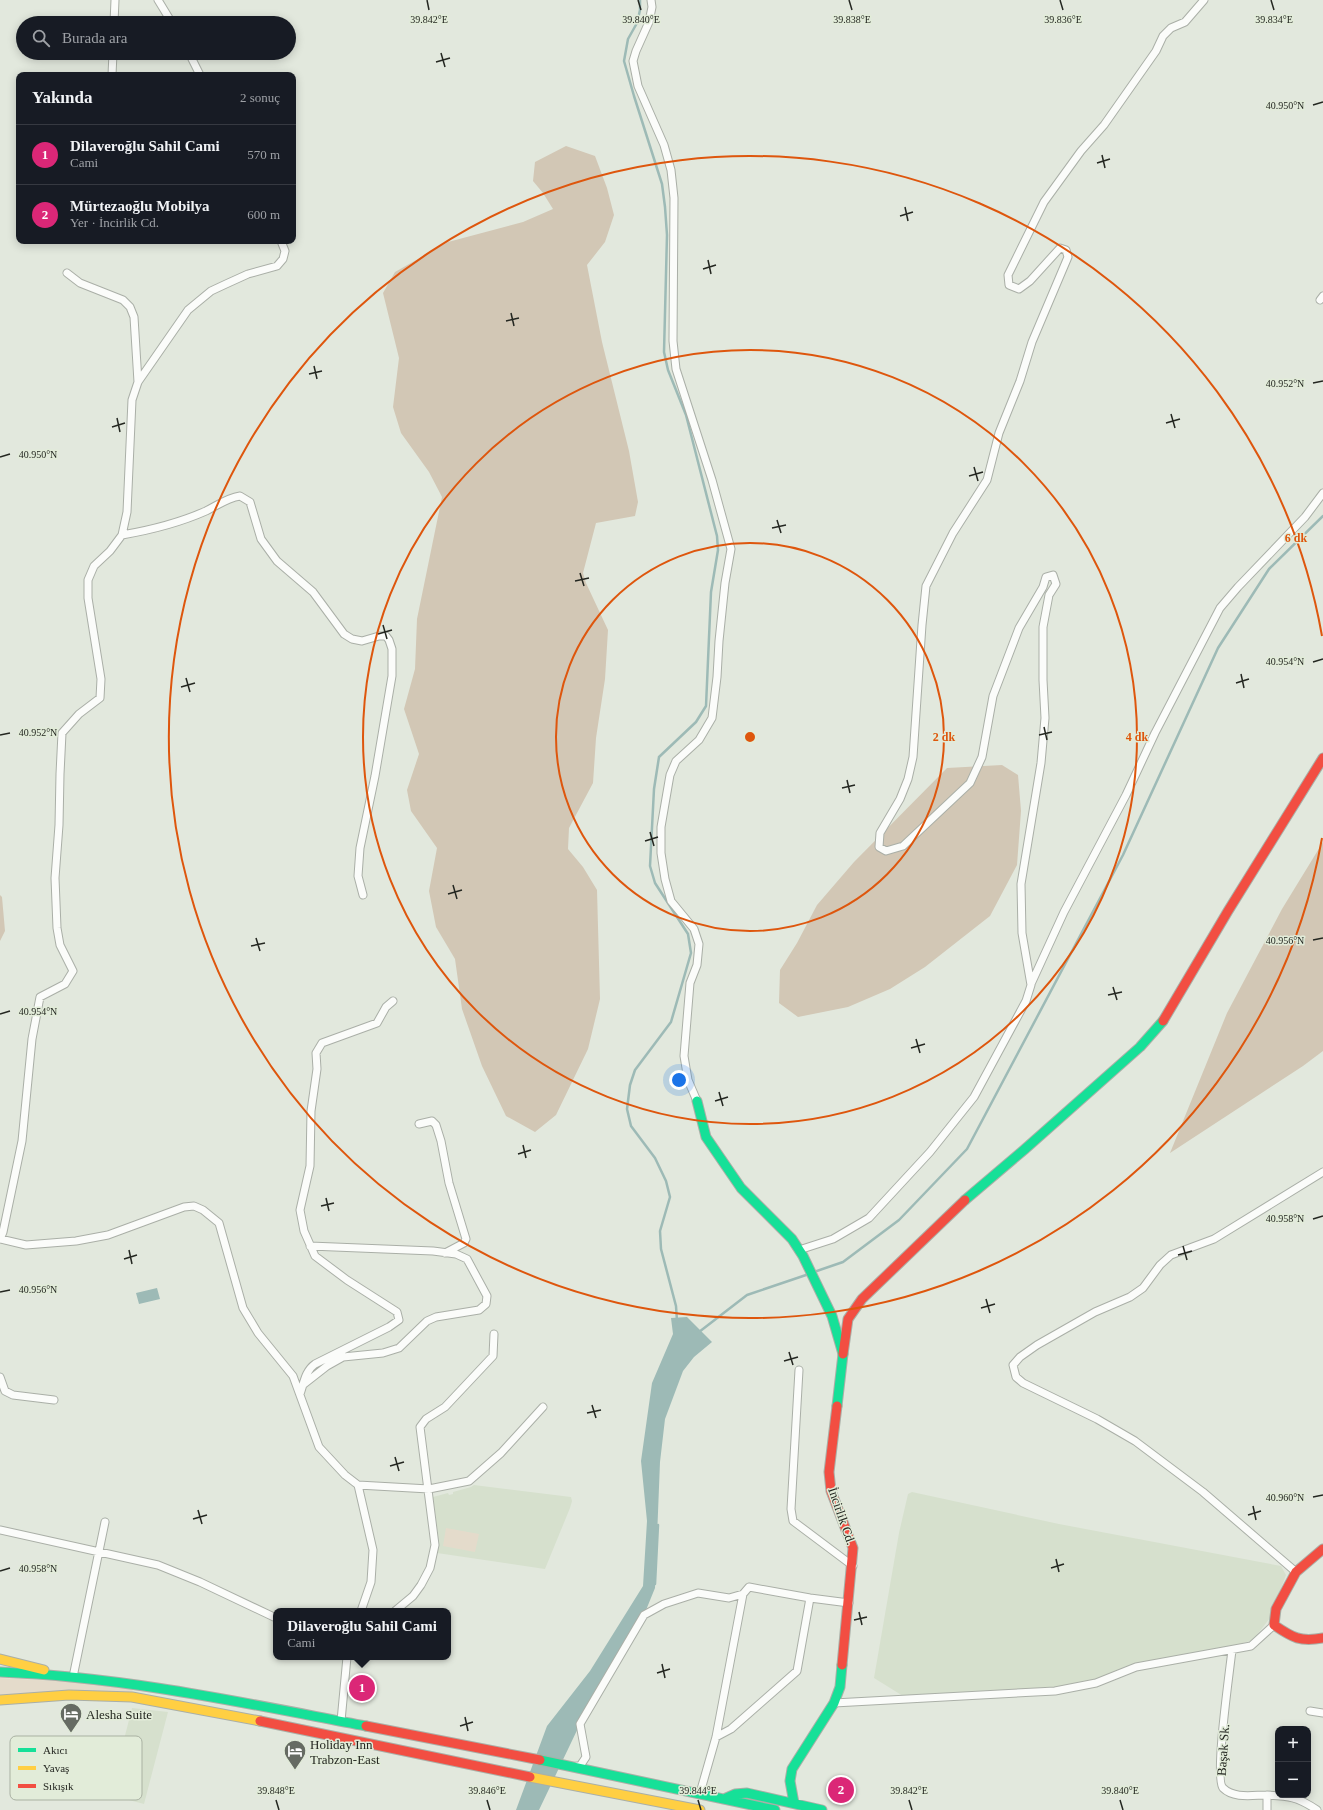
<!DOCTYPE html>
<html lang="tr">
<head>
<meta charset="utf-8">
<style>
  :root { --surface:#171b24; --page:#242831; --text:#f1f3f6; --muted:#9ea1a6; --line:#363941; --accent:#db2777 }
  body { margin:0; font-family:"Times New Roman",serif; background:var(--page); color:var(--text) }
  .controls { position:absolute; right:12px; bottom:12px; display:grid; overflow:hidden; border-radius:8px; box-shadow:0 2px 10px #0003 }
  .controls button { width:36px; height:36px; display:grid; place-items:center; padding:0; border:0; border-bottom:1px solid var(--line); background:var(--surface); color:var(--text); font:20px sans-serif }
  .you { position:absolute; left:679px; top:1080px; width:14px; height:14px; margin:-10px; border:3px solid #fff; border-radius:50%; background:#1a73e8; box-shadow:0 0 0 6px #1a73e833 }
  .badge { display:grid; place-items:center; width:26px; height:26px; border-radius:50%; background:var(--accent); color:#fff; font-size:13px; font-weight:700 }
  .pin { position:absolute; translate:-50% -50%; border:2px solid #fff; box-shadow:0 1px 4px #0006 }
  .popup { position:absolute; left:273px; top:1608px; width:178px; height:52px; box-sizing:border-box; display:grid; place-content:center; border-radius:8px; background:var(--surface); filter:drop-shadow(0 1px 3px #0005); font-size:13px; white-space:nowrap; color:var(--muted) }
  .popup b { font-size:15px; color:var(--text) }
  .popup::after { content:''; position:absolute; left:50%; top:100%; margin-left:-8px; border:8px solid transparent; border-top-color:var(--surface) }
  .list { margin:0; padding:0; list-style:none }
  h2 { display:flex; justify-content:space-between; align-items:center; height:52px; margin:0; padding:0 16px; font-size:17px }
  h2 small { font-size:13px; font-weight:400; color:var(--muted) }
  .list li { display:grid; grid-template-columns:26px 1fr auto; gap:12px; align-items:center; box-sizing:border-box; height:60px; padding:0 16px; border-top:1px solid var(--line) }
  .list b { display:block; font-size:15px; white-space:nowrap }
  .list p { margin:0; font-size:13px; white-space:nowrap; color:var(--muted) }
  .list em { font-size:13px; font-style:normal; color:var(--muted) }
  .icon { flex:none; width:22px; height:22px; fill:none; stroke:currentColor; stroke-width:2; stroke-linecap:round; stroke-linejoin:round }
  .map { position:relative; flex:none; width:1323px; height:1810px; overflow:hidden }
  .search { position:absolute; background:var(--surface); box-shadow:0 2px 10px #0003; left:16px; top:16px; width:280px; height:44px; display:flex; align-items:center; gap:10px; box-sizing:border-box; padding:0 14px; border-radius:22px; color:var(--muted); font-size:15px }
  .panel { position:absolute; background:var(--surface); box-shadow:0 2px 10px #0003; left:16px; top:72px; width:280px; height:172px; border-radius:8px }
  .map>svg:first-child { display:block }
  .built { fill:#d6e0cd }
  .green { fill:#e4dbcb }
  .forest { fill:#d2c7b5 }
  .water { fill:#9dbab6 }
  .lines { fill:none; stroke-linecap:round; stroke-linejoin:round }
  .stream { stroke:#9dbab6; stroke-width:2.5 }
  .street-casing { stroke:#aaafa7; stroke-width:9 }
  .fast-casing { stroke:#aaafa7; stroke-width:11 }
  .slow-casing { stroke:#aaafa7; stroke-width:11 }
  .jam-casing { stroke:#aaafa7; stroke-width:11 }
  .street { stroke:#fbfcfa; stroke-width:7 }
  .fast { stroke:#16e098; stroke-width:9 }
  .slow { stroke:#ffcf43; stroke-width:9 }
  .jam { stroke:#f24e42; stroke-width:9 }
  .ticks { fill:none; stroke:#242721; stroke-width:1.5 }
  .ring { fill:none; stroke:#de560d; stroke-width:2 }
  .labels { text-anchor:middle; dominant-baseline:central; stroke-width:3; stroke-linejoin:round; paint-order:stroke }
  .street-label { font-size:13px; fill:#242721; stroke:#e2ecd9 }
  .poi-label { font-size:13px; fill:#242721; stroke:#e2ecd9; text-anchor:start }
  .key { fill:#e2ecd9; stroke:#a9b1a2; stroke-width:1 }
  .key-label { font-size:11px; fill:#242721 }
  .ticks-label { font-size:10px; text-anchor:middle; fill:#242721; stroke:#e2ecd9; stroke-width:3; stroke-linejoin:round; paint-order:stroke }
  .centre { fill:#de560d; stroke:#e2ecd9; stroke-width:2 }
  .ring-label { font-size:12px; text-anchor:middle; font-weight:bold; fill:#de560d; stroke:#e2ecd9; stroke-width:3; stroke-linejoin:round; paint-order:stroke }
</style>
</head>
<body>
<div class="map">
<svg width="1323" height="1810" viewBox="0 0 1323 1810">
  <rect width="100%" height="100%" fill="#e2e8dd"/>
  <path class="built" d="M474 1485 571 1497 572 1501 570 1508 545 1569 437 1553 439 1541 433 1497 448 1493 449 1495 453 1494V1492L471 1487Z
    M912 1492 1059 1524 1281 1566 1286 1575 1270 1618 1253 1640 1230 1647 1113 1674 1065 1687 903 1696 874 1678 899 1533 908 1494Z
    M132 1708 168 1712 144 1804 110 1795Z"/>
  <path class="green" d="M446 1528 479 1534 475 1552 443 1546Z
    M0 1678 79 1682 133 1689 132 1693 0 1698Z"/>
  <path class="forest" d="M566 146 595 156 607 188 614 215 605 242 587 265 602 342 629 451 638 502 635 516 596 523 583 573 586 583 608 630 605 679 596 738 593 783 569 828 568 849 583 867 597 890 600 999 588 1049 556 1115 535 1132 506 1116 482 1066 462 1009 455 959 436 927 429 891 437 848 411 811 407 790 419 754 404 709 415 669 417 619 442 497 429 472 401 433 393 407 399 358 383 293 395 272 448 242 523 222 553 209 543 193 533 181 535 162Z
    M1002 765 1018 775 1021 811 1017 865 990 916 925 967 890 989 848 1007 798 1017 779 1003 780 970 797 943 817 905 854 862 947 768Z
    M1323 842V1051L1303 1066 1170 1153 1227 1013 1282 909Z
    M0 895 2 897 5 931 0 941Z"/>
  <path class="water" d="M157 1288 160 1299 139 1304 136 1293Z
    M687 1317 712 1342 694 1357 683 1371 665 1419 660 1462 655 1588 644 1615 580 1724 539 1810H516L547 1726 590 1671 643 1586 647 1521 641 1461 652 1383 673 1334 671 1318Z"/>
  <g class="lines">
    <path class="stream" d="M640 0V10L637 23 628 39 624 61 634 96 662 184 665 207 667 235 664 352 668 370 686 415 717 536 718 550 711 592 706 706 696 722 659 757 654 789 650 866 655 883 688 934 691 953 671 1022 635 1070 630 1085 627 1109 631 1126 655 1158 666 1181 670 1197 660 1231 661 1249 676 1306 677 1321
      M814 1272 843 1262 899 1220 967 1149 1123 855 1218 648 1269 569 1323 516
      M699 1332 747 1295 809 1274
      M655 1584 658 1525"/>
    <g class="street-casing">
      <path id="street" d="M158 0 172 23
        M651 0 652 7 649 22 636 51 633 61 638 86 664 145 671 170 674 198 673 341 676 369 712 480 731 549 725 583 719 641 717 677 712 718 699 740 676 761 670 775 661 827V853L665 879 671 901 694 929 699 944 697 965 690 983 684 1056 688 1080 697 1101
        M114 23 115 0
        M189 53 200 75
        M112 75 113 53
        M67 273 80 283 123 300 130 307 134 317 138 382
        M1320 300 1323 296
        M122 535C151 530 179 523 206 511 218 505 227 498 240 496L250 502 261 539 277 561 313 592 344 634 352 639 362 641 379 636H386L389 640 392 649V676L375 776 360 848 358 876 363 895
        M1031 984 1064 912 1126 795 1155 733 1220 608 1238 587 1305 517 1323 493
        M419 1124 432 1121 436 1125 441 1141 449 1183 466 1239 464 1243 445 1253
        M0 1239 3 1232 22 1141 32 1039 40 997 65 984 73 971 60 945 57 928 55 878 59 825 60 774 62 733 79 714 100 698 101 679 88 598V580L94 566 110 551 122 535 127 512 132 400 138 382 188 310 211 291 226 284 248 274 277 266 283 259 285 251 281 241
        M0 1239 26 1245 76 1241 108 1235 184 1207 194 1206 203 1210 219 1223 243 1308 258 1333 293 1376 319 1447 345 1475 358 1485
        M799 1250 833 1239 869 1218 930 1152 974 1097 1026 1001 1031 985 1022 933 1021 884 1041 763 1045 718 1043 680V627L1049 595 1056 584 1053 575 1046 577 1043 587 1019 628 993 696 982 757 970 783 903 846 886 851 879 847 880 833 900 799 908 779 913 757 922 625 926 586 953 533 987 480 999 433 1020 381 1032 342 1068 257 1066 250 1060 248 1030 281 1019 289 1009 285 1008 275 1044 202 1081 151 1104 125 1156 51 1163 36 1171 28 1185 22 1204 0
        M799 1370 791 1509 793 1521 853 1566
        M0 1377 5 1391 13 1395 54 1400
        M304 1384 327 1366 343 1357 383 1353 399 1348 427 1321 436 1317 479 1310 486 1304 487 1296 467 1259 456 1254 433 1251 310 1246
        M300 1394C304 1383 305 1371 315 1364L389 1327 399 1320 397 1312 347 1280 315 1256 304 1231 300 1210 310 1166 311 1111 317 1069 316 1053 322 1043 377 1023 386 1007 393 1001
        M0 1530 158 1565 200 1582 276 1618
        M1296 1572 1203 1492 1135 1441 1097 1419 1023 1383 1016 1377 1013 1365 1020 1357 1037 1345 1095 1312 1130 1297 1143 1288 1160 1265 1171 1255 1214 1239 1323 1172
        M361 1611 371 1582 373 1550 358 1485 429 1489 469 1481 501 1453 543 1407
        M395 1611 413 1596 421 1585 430 1568 435 1545 420 1427 426 1419 445 1407 493 1356 494 1334
        M1232 1650C1230 1669 1214 1779 1223 1788 1234 1799 1253 1795 1267 1795V1810
        M73 1677 105 1522
        M834 1703 1055 1691 1096 1683 1136 1667 1251 1646 1274 1625
        M1310 1711 1323 1713
        M341 1721 347 1657
        M716 1737 731 1729 797 1671 810 1598
        M577 1766H580L586 1757 580 1724 644 1615 664 1604 698 1593 729 1598 743 1594
        M700 1793 716 1737 743 1594 749 1587 810 1598 849 1603
        M1267 1795C1289 1796 1298 1797 1317 1810"/>
    </g>
    <g class="fast-casing">
      <path id="fast" d="M697 1101 706 1137 741 1188 792 1239 803 1256 832 1316 843 1354 837 1406
        M965 1200 1025 1149 1140 1047 1163 1021
        M0 1672C125 1677 244 1703 366 1726
        M540 1760 775 1810
        M726 1798 735 1794 747 1793 822 1810
        M794 1803 790 1781 792 1769 834 1703 840 1687 842 1665"/>
    </g>
    <g class="slow-casing">
      <path id="slow" d="M0 1659 44 1670
        M0 1700 69 1695 132 1697 260 1721
        M530 1777 700 1810"/>
    </g>
    <g class="jam-casing">
      <path id="jam" d="M1163 1021 1228 911 1323 758
        M843 1354 848 1319 862 1299 965 1200
        M837 1406 829 1472 831 1491 853 1548 842 1665
        M1323 1549 1296 1572 1276 1609 1274 1625C1293 1638 1300 1642 1323 1638
        M260 1721 530 1777
        M366 1726 540 1760"/>
    </g>
    <use href="#street" class="street"/>
    <use href="#fast" class="fast"/>
    <use href="#slow" class="slow"/>
    <use href="#jam" class="jam"/>
  </g>
  <path class="ticks" d="M427 0 429 10M638 0 641 10M849 0 852 10M1060 0 1063 10M1271 0 1274 10M441 53 445 67M436 62 450 58M1313 105 1323 102M1102 155 1105 168M1097 163 1110 159M905 207 908 221M900 216 913 212M708 260 711 274M703 269 716 265M511 313 514 326M506 321 519 318M314 366 317 379M309 374 322 371M1313 383 1323 381M1171 414 1175 428M117 418 120 432M1166 423 1180 419M112 427 125 423M0 457 10 454M974 467 978 481M969 476 983 472M777 520 781 533M772 528 786 525M580 573 584 586M575 581 589 578M383 625 387 639M378 634 392 630M1313 662 1323 659M1241 674 1244 688M186 678 190 692M1236 683 1249 679M181 687 195 683M1044 727 1047 740M0 735 10 733M1039 735 1052 732M847 780 850 793M842 788 855 785M650 832 654 846M645 841 658 837M453 885 457 899M448 894 462 890M256 938 260 951M1313 940 1323 938M251 946 265 943M1113 987 1117 1000M1108 995 1122 992M0 1014 10 1011M916 1039 920 1053M911 1048 925 1044M719 1092 723 1106M715 1101 728 1097M523 1145 526 1158M518 1154 531 1150M326 1198 329 1211M321 1206 334 1203M1313 1219 1323 1216M1183 1246 1187 1260M129 1250 132 1264M1178 1255 1192 1251M124 1259 137 1255M0 1292 10 1290M986 1299 990 1313M981 1308 995 1304M789 1352 793 1365M784 1361 798 1357M592 1405 596 1418M587 1413 601 1410M395 1457 399 1471M390 1466 404 1462M1313 1497 1323 1495M1253 1506 1256 1520M198 1510 202 1524M1248 1515 1261 1511M193 1519 207 1515M1056 1559 1059 1572M1051 1568 1064 1564M0 1571 10 1568M859 1612 862 1625M854 1620 867 1617M662 1664 665 1678M657 1673 670 1669M465 1717 468 1731M460 1726 473 1722M276 1800 279 1810M487 1800 490 1810M698 1800 701 1810M909 1800 912 1810M1120 1800 1123 1810"/>
  <g class="ring">
    <circle cx="750" cy="737" r="194"/>
    <circle cx="750" cy="737" r="387"/>
    <path d="M1322 838A581 581 0 1 1 1322 636"/>
  </g>
  <defs>
    <g id="hotel-pin" transform="scale(1.15)"><path d="M0 17L-7.5 6A9.5 9.5 0 1 1 7.5 6Z" fill="#666b63" stroke="#e2ecd9"/><path d="M-6-4.5h1.5V1H6V5H4.5V3h-9V5H-6ZM-4 0a1.8 1.8 0 1 1 3.6 0ZM.5 0V-2.5h3Q6-2.5 6 0Z" fill="#fff"/></g>
  </defs>
  <g fill-rule="evenodd">
    <use href="#hotel-pin" x="71" y="1714"/>
    <use href="#hotel-pin" x="295" y="1751"/>
  </g>
  <g class="labels">
    <g class="street-label">
      <text transform="translate(842 1516) rotate(71)">İncirlik Cd.</text>
      <text transform="translate(1223 1750) rotate(-86)">Başak Sk.</text>
    </g>
    <g class="poi-label">
      <text x="86" y="1714">Alesha Suite</text>
      <text x="310" y="1744">Holiday Inn<tspan x="310" dy="15">Trabzon-East</tspan></text>
    </g>
  </g>
  <rect x="10" y="1736" width="132" height="64" rx="6" class="key"/>
  <rect x="18" y="1748" width="18" height="4" fill="#16e098"/>
  <rect x="18" y="1766" width="18" height="4" fill="#ffcf43"/>
  <rect x="18" y="1784" width="18" height="4" fill="#f24e42"/>
  <g class="key-label">
    <text x="43" y="1754">Akıcı</text>
    <text x="43" y="1772">Yavaş</text>
    <text x="43" y="1790">Sıkışık</text>
  </g>
  <g class="ticks-label">
    <text x="429" y="23">39.842°E</text>
    <text x="641" y="23">39.840°E</text>
    <text x="852" y="23">39.838°E</text>
    <text x="1063" y="23">39.836°E</text>
    <text x="1274" y="23">39.834°E</text>
    <text x="1285" y="109">40.950°N</text>
    <text x="1285" y="387">40.952°N</text>
    <text x="38" y="458">40.950°N</text>
    <text x="1285" y="665">40.954°N</text>
    <text x="38" y="736">40.952°N</text>
    <text x="1285" y="944">40.956°N</text>
    <text x="38" y="1015">40.954°N</text>
    <text x="1285" y="1222">40.958°N</text>
    <text x="38" y="1293">40.956°N</text>
    <text x="1285" y="1501">40.960°N</text>
    <text x="38" y="1572">40.958°N</text>
    <text x="276" y="1794">39.848°E</text>
    <text x="487" y="1794">39.846°E</text>
    <text x="698" y="1794">39.844°E</text>
    <text x="909" y="1794">39.842°E</text>
    <text x="1120" y="1794">39.840°E</text>
  </g>
  <circle cx="750" cy="737" r="6" class="centre"/>
  <g class="ring-label">
    <text x="1296" y="542">6 dk</text>
    <text x="944" y="741">2 dk</text>
    <text x="1137" y="741">4 dk</text>
  </g>
</svg>
<div class="controls">
<button>+</button>
<button>−</button>
</div>
<div class="you"></div>
<div class="pin badge" style="left:362px;top:1688px">1</div>
<div class="popup"><b>Dilaveroğlu Sahil Cami</b>Cami</div>
<div class="pin badge" style="left:841px;top:1790px">2</div>
<div class="search"><svg class="icon" aria-label="search" viewBox="0 0 24 24"><circle cx="10" cy="10" r="6"/><path d="M15 15l6 6"/></svg>Burada ara</div>
<section class="panel">
<h2>Yakında<small>2 sonuç</small></h2>
<ul class="list">
<li><span class="badge">1</span><div><b>Dilaveroğlu Sahil Cami</b><p>Cami</p></div><em>570 m</em></li>
<li><span class="badge">2</span><div><b>Mürtezaoğlu Mobilya</b><p>Yer · İncirlik Cd.</p></div><em>600 m</em></li>
</ul>
</section>
</div>
</body>
</html>
